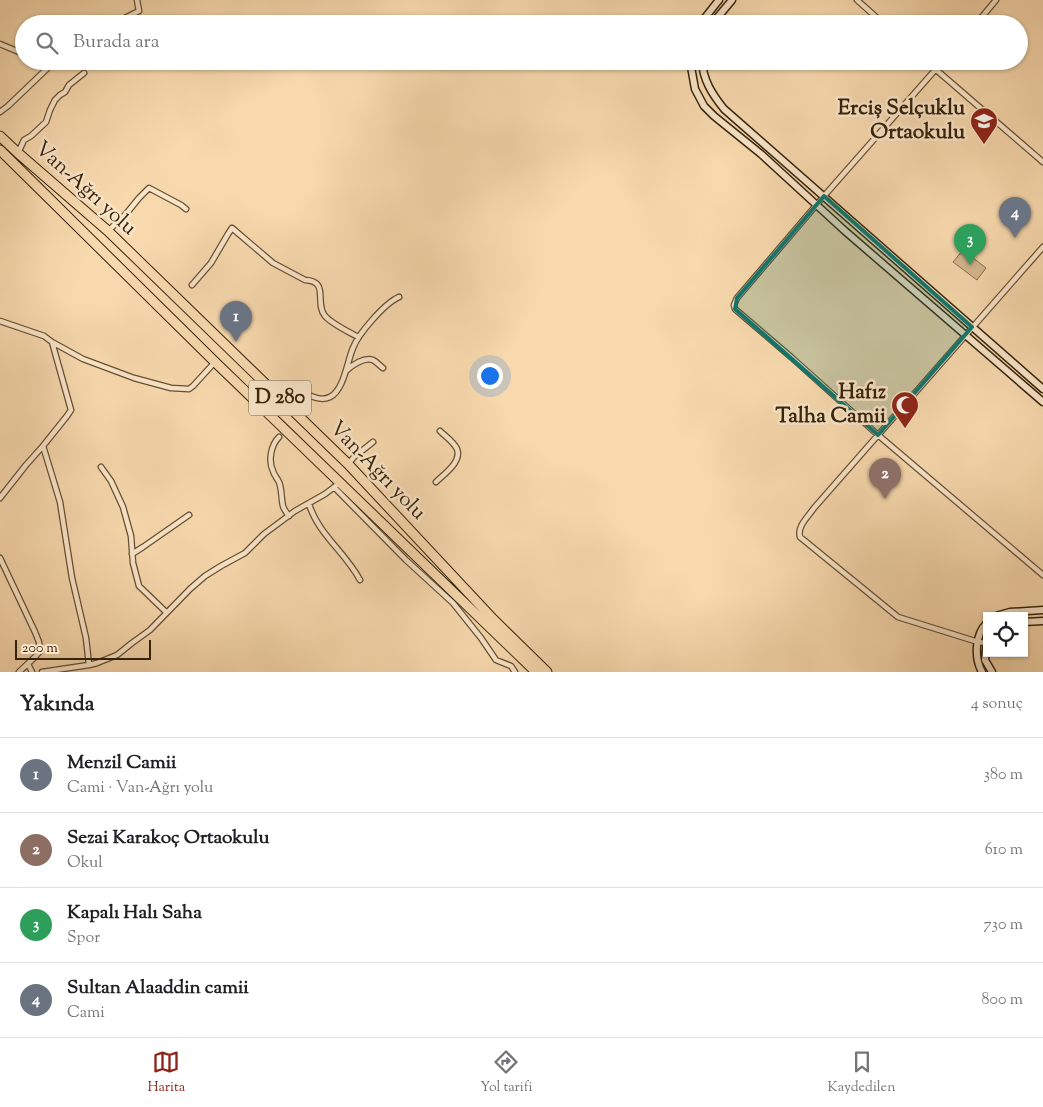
<!DOCTYPE html>
<html lang="tr">
<head>
<meta charset="utf-8">
<style>
  :root { --surface:#fff; --page:#f6f6f6; --text:#202124; --muted:#757577; --line:#e0e0e0; --accent:#8f2418 }
  body { margin:0; font-family:"Sorts Mill Goudy",serif; background:var(--page); color:var(--text) }
  .controls { position:absolute; right:15px; bottom:15px; display:grid; overflow:hidden; border-radius:0px; box-shadow:0 1px 4px #0004 }
  .controls button { width:45px; height:45px; display:grid; place-items:center; padding:0; border:0; border-bottom:1px solid var(--line); background:var(--surface); color:var(--text); font:25px sans-serif }
  .scale { position:absolute; left:15px; bottom:12px; width:136px; box-sizing:border-box; padding-left:5px; border:2px solid #35230a; border-top:0; font-size:14px; line-height:18px; white-space:nowrap; color:#35230a; -webkit-text-stroke:4px #fae6ca; paint-order:stroke }
  .you { position:absolute; left:489px; top:375px; width:18px; height:18px; margin:-12px; border:4px solid #fff; border-radius:50%; background:#1a73e8; box-shadow:0 0 0 8px #1a73e833 }
  .badge { display:grid; place-items:center; width:32px; height:32px; border-radius:50%; background:var(--accent); color:#fff; font-size:16px; font-weight:700 }
  .pin { position:absolute; translate:-50% -41px; filter:drop-shadow(0 1px 2px #0008) }
  .pin::after { content:''; position:absolute; top:26px; width:18px; height:15px; background:inherit; clip-path:polygon(0 0,100% 0,50% 100%) }
  .list { margin:0; padding:0; list-style:none }
  h2 { display:flex; justify-content:space-between; align-items:center; height:65px; margin:0; padding:0 20px; font-size:21px }
  h2 small { font-size:16px; font-weight:400; color:var(--muted) }
  .list li { display:grid; grid-template-columns:32px 1fr auto; gap:15px; align-items:center; box-sizing:border-box; height:75px; padding:0 20px; border-top:1px solid var(--line) }
  .list b { display:block; font-size:19px; white-space:nowrap }
  .list p { margin:0; font-size:16px; white-space:nowrap; color:var(--muted) }
  .list em { font-size:16px; font-style:normal; color:var(--muted) }
  .icon { flex:none; width:28px; height:28px; fill:none; stroke:currentColor; stroke-width:2; stroke-linecap:round; stroke-linejoin:round }
  .map { position:relative; flex:none; width:1043px; height:672px; overflow:hidden }
  .search { position:absolute; background:var(--surface); box-shadow:0 1px 4px #0004; left:15px; right:15px; top:15px; height:55px; display:flex; align-items:center; gap:12px; box-sizing:border-box; padding:0 18px; border-radius:28px; color:var(--muted); font-size:19px }
  .sheet { height:365px; background:var(--surface) }
  nav { display:flex; justify-content:space-around; align-items:center; box-sizing:border-box; height:70px; border-top:1px solid var(--line); background:var(--surface); font-size:14px; color:var(--muted) }
  nav a { display:grid; justify-items:center; gap:2px }
  nav .on { color:var(--accent) }
  .map>svg:first-child { display:block }
  .green { fill:#d7ba92; stroke:#866e4e }
  .lines { fill:none; stroke-linecap:round; stroke-linejoin:round }
  .street-casing { stroke:#665033; stroke-width:7 }
  .secondary-casing { stroke:#35230a; stroke-width:9 }
  .highway-casing { stroke:#35230a; stroke-width:11 }
  .street { stroke:#fae6ca; stroke-width:4.5 }
  .secondary { stroke:#fae6ca; stroke-width:6 }
  .highway { stroke:#f8d9ae; stroke-width:9 }
  .marked { fill:#0f766e; fill-opacity:0.2; stroke:#0f766e; stroke-width:4; stroke-linejoin:round }
  .labels { text-anchor:middle; dominant-baseline:central; stroke-width:5; stroke-linejoin:round; paint-order:stroke }
  .shield { fill:#fae6ca; stroke:#705e44; stroke-width:1 }
  .shield-label { font-size:20px; font-weight:bold; fill:#35230a }
  .poi-label { font-size:21px; font-weight:bold; fill:#35230a; stroke:#fae6ca; text-anchor:end }
  .street-label { font-size:21px; fill:#35230a; stroke:#fae6ca }
</style>
</head>
<body>
<div class="map">
<svg width="1043" height="672" viewBox="0 0 1043 672">
  <rect width="100%" height="100%" fill="#f8d9ae"/>
  <filter id="stains"><feTurbulence type="fractalNoise" baseFrequency=".004" numOctaves="4"/><feColorMatrix values="0 0 0 0 .2 0 0 0 0 .09 0 0 0 0 .02 0 0 0 .5 -.17"/></filter>
  <radialGradient id="worn" r=".72"><stop offset=".6" stop-color="#630" stop-opacity="0"/><stop offset="1" stop-color="#630" stop-opacity=".3"/></radialGradient>
  <path class="green" d="M963 250 986 268 977 280 953 262Z"/>
  <g class="lines">
    <g class="street-casing">
      <path id="street" d="M857 0 884 24
        M113 24 139 11 137 0
        M976 24 996 0
        M0 44 24 54
        M926 61 1043 162
        M943 61 824 196 737 298 734 305 735 309 791 357 878 435 1043 575
        M0 112 8 106 55 61
        M18 153 24 140 31 136 46 122 50 110 55 100 60 95 65 92 69 85 84 73
        M108 231 126 214 139 198 149 188 181 205 186 209
        M192 285 211 263 228 234 232 228 273 263 305 280C330 281 314 303 325 316 332 324 349 332 358 337
        M0 321 44 336 52 342
        M215 362 193 386 189 389 171 388 134 378 83 359 52 342 71 410 67 416 43 446 60 502 72 578 86 638 89 665 97 663 117 655 132 643 150 630 190 589 205 576 221 566 245 553 264 534 295 511 325 494 337 485 339 481
        M346 371C352 365 364 357 373 360 377 362 380 366 383 368
        M273 390C281 388 292 390 300 392 310 395 320 402 330 397 344 390 347 362 353 348 358 334 385 303 399 297
        M279 437C271 445 268 461 273 471 274 475 277 478 279 482 282 489 281 498 283 506 284 510 287 513 289 516
        M348 464 354 457 373 442
        M101 467 111 481 123 507 131 536 133 563 139 586 166 612
        M436 482C444 474 462 462 457 449 454 442 445 436 440 431
        M334 487 406 560 453 603 481 638 496 660 511 666 515 672
        M0 498 26 465 43 446
        M309 504C318 534 346 553 360 580
        M132 554 143 547 189 515
        M0 558 35 632 39 642 40 651 35 657 19 672
        M986 643 978 642 898 617 800 537C797 526 808 517 814 508L1043 247
        M28 664 32 672
        M42 672 89 665"/>
    </g>
    <g class="secondary-casing">
      <path id="secondary" d="M700 24 719 0
        M712 24 732 0
        M690 61 695 89 704 106 714 116 761 154 845 231 1043 402
        M702 61C703 80 712 94 724 109L1043 389
        M996 616 1010 612 1043 610
        M1024 622 1043 621
        M987 642 985 660 992 672
        M982 672C974 658 975 634 987 623"/>
    </g>
    <g class="highway-casing">
      <path id="highway" d="M0 136 18 153 108 231 348 464 493 619 547 672
        M0 150 215 362 536 672"/>
    </g>
    <use href="#street" class="street"/>
    <use href="#secondary" class="secondary"/>
    <use href="#highway" class="highway"/>
  </g>
  <path class="marked" d="M824 196 972 327 878 435 735 309 737 298Z"/>
  <defs>
    <g id="school-pin" transform="scale(1.4375)"><path d="M0 17L-7.5 6A9.5 9.5 0 1 1 7.5 6Z" fill="#8f2418" stroke="#fae6ca"/><path d="M0-5L7-2L0 1L-7-2ZM-4 1L0 2.5L4 1V4Q0 6-4 4Z" fill="#fff"/></g>
    <g id="mosque-pin" transform="scale(1.4375)"><path d="M0 17L-7.5 6A9.5 9.5 0 1 1 7.5 6Z" fill="#8f2418" stroke="#fae6ca"/><path d="M3.5-4.9A6 6 0 1 0 3.5 4.9A5 5 0 1 1 3.5-4.9Z" fill="#fff"/></g>
  </defs>
  <g fill-rule="evenodd">
    <use href="#school-pin" x="984" y="121"/>
    <use href="#mosque-pin" x="905" y="405"/>
  </g>
  <g class="labels">
    <rect class="shield" x="249" y="380.5" width="62" height="35" rx="4"/>
    <g class="shield-label">
      <text x="280" y="398">D 280</text>
    </g>
    <g class="poi-label">
      <text x="965" y="109">Erciş Selçuklu<tspan x="965" dy="24">Ortaokulu</tspan></text>
      <text x="886" y="393">Hafız<tspan x="886" dy="24">Talha Camii</tspan></text>
    </g>
    <g class="street-label">
      <text transform="translate(85 189) rotate(42)">Van-Ağrı yolu</text>
      <text transform="translate(377 471) rotate(46)">Van-Ağrı yolu</text>
    </g>
  </g>
  <rect width="100%" height="100%" filter="url(#stains)"/>
  <rect width="100%" height="100%" fill="url(#worn)"/>
</svg>
<div class="controls">
<button><svg class="icon" aria-label="locate" viewBox="0 0 24 24"><circle cx="12" cy="12" r="6"/><path d="M12 2v4M12 18v4M2 12h4M18 12h4"/></svg></button>
</div>
<div class="scale">200 m</div>
<div class="you"></div>
<div class="pin badge" style="left:236px;top:342px;background:#6b7280">1</div>
<div class="pin badge" style="left:885px;top:499px;background:#8d6e63">2</div>
<div class="pin badge" style="left:970px;top:265px;background:#2e9e5b">3</div>
<div class="pin badge" style="left:1015px;top:238px;background:#6b7280">4</div>
<div class="search"><svg class="icon" aria-label="search" viewBox="0 0 24 24"><circle cx="10" cy="10" r="6"/><path d="M15 15l6 6"/></svg>Burada ara</div>
</div>
<section class="sheet">
<h2>Yakında<small>4 sonuç</small></h2>
<ul class="list">
<li><span class="badge" style="background:#6b7280">1</span><div><b>Menzil Camii</b><p>Cami · Van-Ağrı yolu</p></div><em>380 m</em></li>
<li><span class="badge" style="background:#8d6e63">2</span><div><b>Sezai Karakoç Ortaokulu</b><p>Okul</p></div><em>610 m</em></li>
<li><span class="badge" style="background:#2e9e5b">3</span><div><b>Kapalı Halı Saha</b><p>Spor</p></div><em>730 m</em></li>
<li><span class="badge" style="background:#6b7280">4</span><div><b>Sultan Alaaddin camii</b><p>Cami</p></div><em>800 m</em></li>
</ul>
</section>
<nav>
<a class="on"><svg class="icon" aria-label="map" viewBox="0 0 24 24"><path d="M3 6l6-2 6 2 6-2v14l-6 2-6-2-6 2zM9 4v14M15 6v14"/></svg>Harita</a>
<a><svg class="icon" aria-label="directions" viewBox="0 0 24 24"><path d="M12 3l9 9-9 9-9-9zM9 14v-3h6M13 9l2 2-2 2"/></svg>Yol tarifi</a>
<a><svg class="icon" aria-label="saved" viewBox="0 0 24 24"><path d="M7 4h10v16l-5-4-5 4z"/></svg>Kaydedilen</a>
</nav>
</body>
</html>
